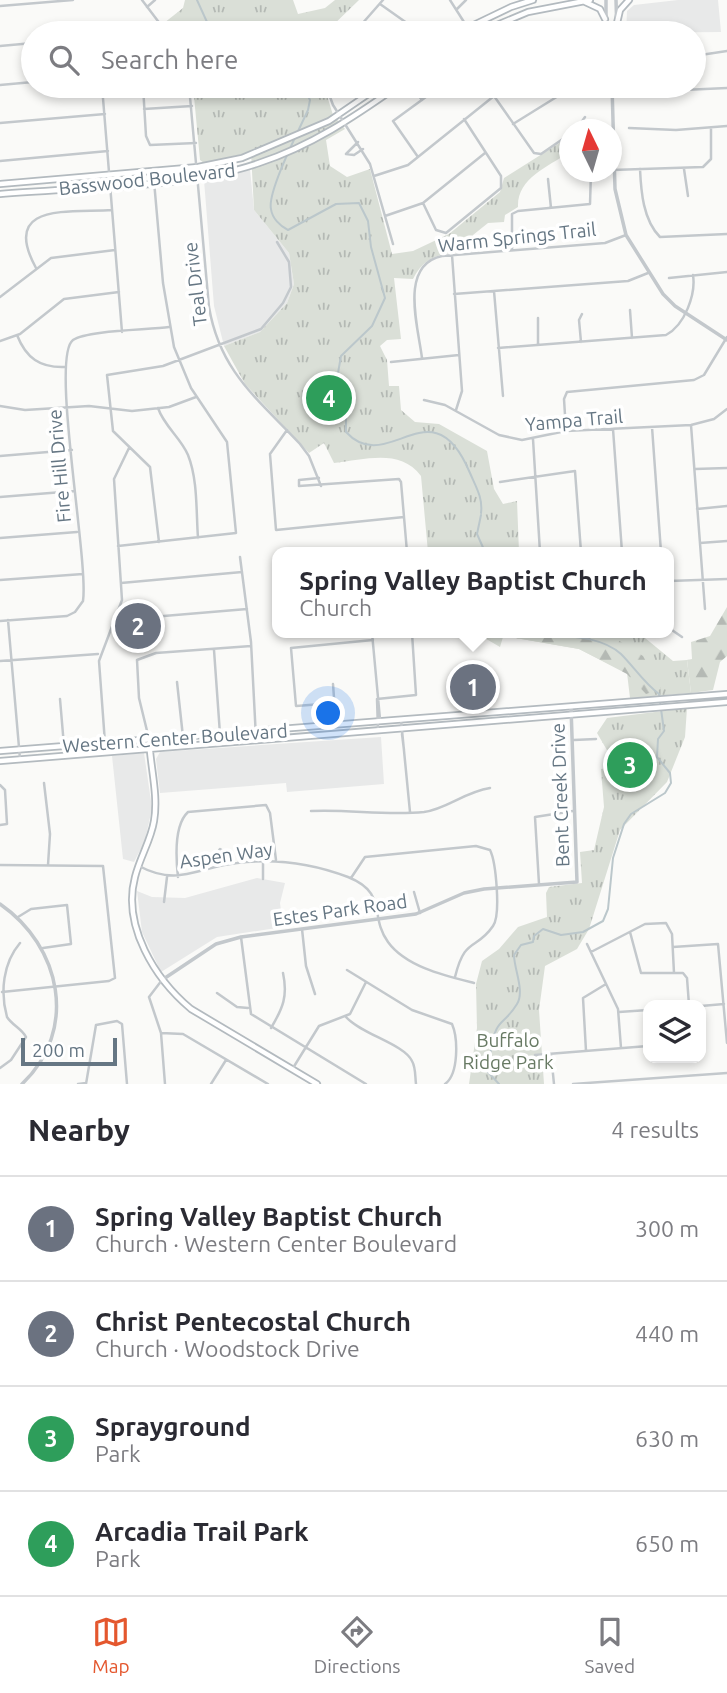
<!DOCTYPE html>
<html lang="en">
<head>
<meta charset="utf-8">
<style>
  :root { --surface:#fff; --page:#f2f2f3; --text:#2b2b33; --muted:#7c7c81; --line:#e1e1e2; --accent:#e4572e }
  body { margin:0; font-family:Ubuntu,sans-serif; background:var(--page); color:var(--text) }
  .controls { position:absolute; right:21px; bottom:21px; display:grid; overflow:hidden; border-radius:14px; box-shadow:0 4px 10px #0003 }
  .controls button { width:63px; height:63px; display:grid; place-items:center; padding:0; border:0; border-bottom:2px solid var(--line); background:var(--surface); color:var(--text); font:35px sans-serif }
  .compass { position:absolute; left:559px; top:119px; width:63px; height:63px; border-radius:50%; background:var(--surface); box-shadow:0 4px 10px #0003; rotate:355deg }
  .scale { position:absolute; left:21px; bottom:18px; width:96px; box-sizing:border-box; padding-left:7px; border:4px solid #657683; border-top:0; font-size:19px; line-height:24px; white-space:nowrap; color:#657683; -webkit-text-stroke:5px #fff; paint-order:stroke }
  .you { position:absolute; left:329px; top:714px; width:24px; height:24px; margin:-18px; border:5px solid #fff; border-radius:50%; background:#1a73e8; box-shadow:0 0 0 10px #1a73e833 }
  .badge { display:grid; place-items:center; width:46px; height:46px; border-radius:50%; background:var(--accent); color:#fff; font-size:23px; font-weight:700 }
  .pin { position:absolute; translate:-50% -50%; border:4px solid #fff; box-shadow:0 2px 7px #0006 }
  .popup { position:absolute; left:272px; top:547px; width:402px; height:91px; box-sizing:border-box; display:grid; place-content:center; border-radius:14px; background:var(--surface); filter:drop-shadow(0 2px 5px #0005); font-size:23px; white-space:nowrap; color:var(--muted) }
  .popup b { font-size:26px; color:var(--text) }
  .popup::after { content:''; position:absolute; left:50%; top:100%; margin-left:-14px; border:14px solid transparent; border-top-color:var(--surface) }
  .list { margin:0; padding:0; list-style:none }
  h2 { display:flex; justify-content:space-between; align-items:center; height:91px; margin:0; padding:0 28px; font-size:30px }
  h2 small { font-size:23px; font-weight:400; color:var(--muted) }
  .list li { display:grid; grid-template-columns:46px 1fr auto; gap:21px; align-items:center; box-sizing:border-box; height:105px; padding:0 28px; border-top:2px solid var(--line) }
  .list b { display:block; font-size:26px; white-space:nowrap }
  .list p { margin:0; font-size:23px; white-space:nowrap; color:var(--muted) }
  .list em { font-size:23px; font-style:normal; color:var(--muted) }
  .icon { flex:none; width:38px; height:38px; fill:none; stroke:currentColor; stroke-width:2; stroke-linecap:round; stroke-linejoin:round }
  .map { position:relative; flex:none; width:727px; height:1084px; overflow:hidden }
  .search { position:absolute; background:var(--surface); box-shadow:0 4px 10px #0003; left:21px; right:21px; top:21px; height:77px; display:flex; align-items:center; gap:18px; box-sizing:border-box; padding:0 24px; border-radius:38px; color:var(--muted); font-size:26px }
  .sheet { height:511px; background:var(--surface) }
  nav { display:flex; justify-content:space-around; align-items:center; box-sizing:border-box; height:98px; border-top:2px solid var(--line); background:var(--surface); font-size:19px; color:var(--muted) }
  nav a { display:grid; justify-items:center; gap:4px }
  nav .on { color:var(--accent) }
  .map>svg:first-child { display:block }
  .built { fill:#e8e9e9 }
  .grass { fill:url(#grass-tufts) }
  .forest { fill:url(#forest-firs) }
  .lines { fill:none; stroke-linecap:round; stroke-linejoin:round }
  .stream { stroke:#bbc7cb; stroke-width:2 }
  .secondary-casing { stroke:#b3babf; stroke-width:8 }
  .minor { stroke:#c3c8cc; stroke-width:2.5 }
  .tertiary { stroke:#c3c8cc; stroke-width:3.5 }
  .secondary { stroke:#fff; stroke-width:4.5 }
  .labels { text-anchor:middle; dominant-baseline:central; stroke-width:7; stroke-linejoin:round; paint-order:stroke }
  .street-label { font-size:19px; fill:#657683; stroke:#fff }
  .park-label { font-size:19px; fill:#687a64; stroke:#fff }
</style>
</head>
<body>
<div class="map">
<svg width="727" height="1084" viewBox="0 0 727 1084">
  <defs>
    <pattern id="grass-tufts" width="24" height="20" patternUnits="userSpaceOnUse" patternTransform="scale(1.75)"><rect width="24" height="20" fill="#dadfd7"/><path d="M3 7l-1-3M5 7V3M7 7l1-3M15 17l-1-3M17 17v-4M19 17l1-3" fill="none" stroke="#b4b9b4"/></pattern>
    <pattern id="forest-firs" width="22" height="20" patternUnits="userSpaceOnUse" patternTransform="scale(1.75)"><rect width="22" height="20" fill="#dadfd7"/><path d="M5 1l3.5 6h-7zM16 11l3.5 6h-7z" fill="#b4b9b4"/></pattern>
  </defs>
  <rect width="100%" height="100%" fill="#fafaf8"/>
  <path class="built" d="M678 0H718L721 32 626 33 627 11 634 5Z
    M250 169 254 210 289 253 294 284 287 303 260 332 224 346 214 306 204 180Z
    M381 737 384 784 287 792 286 783 160 793 156 759 160 752Z
    M144 753 152 808 145 841 134 862 123 859 112 756Z
    M257 878 285 883 280 903 283 927 217 937 161 972 142 932 137 891 152 897 185 898Z"/>
  <path class="grass" d="M185 0H293L298 14 325 8 335 0H359L325 33H171L164 23 183 8Z
    M193 86H324L333 115 345 129 326 140 330 166 347 177 370 169 392 254 413 251 449 234 500 192 504 178 569 137V152C547 168 517 178 518 207L505 215 504 222 488 223 473 235 475 251C448 253 426 252 413 279L394 278 401 339 387 340 380 346 387 360 389 386H399L401 410 415 422 439 424 487 451 494 489 503 504 517 501 519 552H428L421 476C400 448 365 460 334 463L324 443 309 453 245 384 224 346 260 332 287 303 294 284 289 253 254 210 251 152 204 163 200 160Z
    M435 633H639L673 661 687 660 691 693 630 698 627 673 579 649 510 637Z
    M687 708 685 737 667 782 620 830 589 929 577 949 545 966 539 1010 544 1084H469L477 1028 476 984 482 961 499 949 518 927 547 917 546 893 549 887 582 883 580 852 594 850 604 807 601 769 612 767 611 757 597 733 607 718Z"/>
  <path class="forest" d="M727 607V656L720 662 713 690 691 693 687 660 692 659 691 642 710 636Z
    M476 633H607L643 656 661 689 646 694 627 674 579 649 510 637H503L500 647Z"/>
  <g class="lines">
    <path class="stream" d="M197 0 212 33
      M303 86 310 100 308 110C299 130 267 192 271 209 272 218 280 226 288 230L336 204 359 203 368 221 371 247 385 298 372 326 341 356 338 373 346 405V432C388 478 432 382 470 473 476 487 483 498 481 513
      M481 515 477 534 485 552
      M499 1084 487 1071C487 1062 490 1058 491 1050 496 1017 503 1027 517 1004 525 991 514 969 514 955L521 945 533 942 534 936 543 929 561 935 583 932 603 921 608 909 613 858 624 824 631 814 665 793 671 783 670 773 657 757 658 739 664 731 659 694C644 683 634 667 621 654 600 635 562 636 536 633"/>
    <g class="secondary-casing">
      <path id="secondary" d="M585 2 600 9 605 19
        M617 23 620 10 629 0
        M457 33 511 7 533 0
        M478 33 528 12 590 0
        M0 184 198 167 242 158 329 121 380 86
        M0 194C80 187 184 189 259 163 311 146 354 117 398 86
        M0 751 727 694
        M150 751C152 773 158 798 154 821 151 840 140 857 135 877 122 926 155 979 191 1009L317 1084
        M0 761 727 702"/>
    </g>
    <path class="minor" d="M142 0 167 33
      M450 0 471 33
      M380 4 421 33
      M0 6 73 0
      M147 7 155 0
      M457 9 466 0
      M140 33 159 23
      M354 33 383 0
      M0 46 33 43
      M694 56 727 51
      M0 85 33 82
      M102 86 122 332
      M143 86 146 136 150 145 196 143
      M189 86 209 307C220 372 258 399 300 444L309 456 321 486
      M326 86 333 105 370 164 393 244
      M411 86 422 100
      M487 86 534 153 541 154 570 134
      M144 109 192 106
      M0 123 105 114
      M513 124 563 93 576 89 661 91 727 88
      M629 128 676 130 727 126
      M576 130 585 117
      M358 142 346 154 354 155 363 149
      M418 157 393 121 441 86
      M0 161 108 151
      M640 169C641 191 643 220 660 237L727 234
      M684 169 688 196
      M612 170 703 167 711 159V128
      M374 176 408 165 494 96
      M548 179 551 208
      M423 203 436 230 446 233 501 188V176L464 119
      M385 216 423 203 485 153
      M512 249V214L518 211 590 204 591 172
      M452 255 462 391 456 410
      M36 268C0 202 69 213 112 210
      M669 278 727 272
      M494 291 503 396
      M454 294 628 281 648 273
      M0 297 51 258 115 250
      M630 310 632 338
      M538 318V345
      M17 335C26 358 40 368 65 367
      M0 341 20 334 64 299 119 292
      M581 342 579 320 582 314
      M498 348 666 335C685 325 696 294 693 275
      M422 358C418 326 399 265 442 256L605 243 626 235
      M391 362 459 355
      M424 400 445 405 499 435 522 440 566 431 691 425 714 419 727 409
      M0 406 25 410 89 406 132 411 169 407 196 397
      M158 408C164 426 181 438 188 455 198 480 196 512 198 538
      M691 425 705 609
      M652 427 661 552
      M613 429 622 552
      M287 430 270 454 276 530 404 517
      M566 431 564 399 567 392 694 380 704 375 727 337
      M533 439 540 552
      M0 456 72 450
      M695 469 727 468
      M319 478 299 480V486L399 479 401 482 407 552
      M500 482 575 471 581 552
      M0 497 75 491
      M697 509 727 506
      M0 538 77 532
      M159 542 150 467 113 431 107 375 163 366 261 329 283 303 291 287 289 262 277 242
      M700 543 727 541
      M118 546 236 533 227 442 191 388 174 347 163 283 154 181
      M240 557 251 642 256 738
      M0 580 83 574
      M669 581 727 579
      M121 583 242 572
      M119 612 140 618 247 609
      M8 620 20 759
      M0 621 67 616 75 612 83 601C89 561 50 357 73 340 87 330 149 330 169 327
      M669 628 682 637
      M372 633 380 719
      M214 650 220 734
      M0 661 98 654
      M177 682 183 737
      M333 684 336 725
      M60 699 64 746
      M377 699 416 695 412 633
      M377 699 378 730
      M335 703 296 706 291 648 373 640
      M401 720 410 812
      M402 734 404 750
      M149 739 139 698 137 660 156 653 251 646
      M574 740 596 739
      M105 743 99 661 122 600 114 479 129 448
      M44 783 50 834 48 865
      M0 785 5 790 7 824 0 825
      M311 811C349 809 386 816 424 812 447 809 464 792 490 788
      M263 861V879
      M0 865 103 866 115 978 109 981 2 992
      M220 865 218 852 220 849 225 852 228 864
      M139 866C178 887 198 867 237 863 276 858 311 863 348 877 388 893 369 916 388 942 406 967 446 976 474 983
      M178 877C176 859 174 825 188 812L266 805 270 813 276 860
      M351 878 365 857 476 846 490 850C496 862 501 915 493 926 476 951 465 936 455 977
      M539 884 535 817 573 811
      M414 892 420 913
      M164 902 167 877
      M18 917 31 909 67 905 71 944 43 948
      M302 929 306 966 315 994
      M630 932 641 973H683L687 978 689 1005
      M241 937 251 1014 366 1084
      M587 944 618 1009 621 1048
      M673 947 718 944 727 1043
      M591 952 645 924 666 923 672 934 674 973
      M347 970 412 1010 452 1024C458 1038 459 1074 445 1084
      M162 980 149 997 161 1033 165 1084
      M217 993 237 1007 248 1008
      M701 1006 724 1004
      M619 1012 648 1010
      M346 1017C361 1034 404 1044 412 1061 416 1068 415 1077 416 1084
      M271 1028C283 1008 288 996 283 973
      M161 1033 183 1034 268 1084
      M586 1051 583 998 606 984
      M551 1054 554 1084
      M535 1055 648 1046
      M0 1068 11 1060 26 1037C22 1029 12 1025 7 1017 0 992 3 963 20 943
      M293 1068 319 1026 350 1014 366 982
      M78 1084 86 1083
      M86 1084 96 1025 117 1021 122 1024 127 1084
      M211 1084 226 1060
      M573 1084 727 1073"/>
    <path class="tertiary" d="M616 0 617 33
      M606 33V0
      M612 86 615 189 626 235 663 294 675 306 727 340
      M0 904C61 946 79 1030 22 1084
      M162 980 216 944 241 937 416 914 464 893 484 889 577 882 571 707"/>
    <use href="#secondary" class="secondary"/>
  </g>
  <g class="labels">
    <g class="street-label">
      <text transform="translate(147 179) rotate(-6)">Basswood Boulevard</text>
      <text transform="translate(517 237) rotate(-6)">Warm Springs Trail</text>
      <text transform="translate(195 284) rotate(-97)">Teal Drive</text>
      <text transform="translate(574 420) rotate(-5)">Yampa Trail</text>
      <text transform="translate(59 466) rotate(-95)">Fire Hill Drive</text>
      <text transform="translate(175 738) rotate(-4)">Western Center Boulevard</text>
      <text transform="translate(560 795) rotate(-92)">Bent Creek Drive</text>
      <text transform="translate(226 855) rotate(-8)">Aspen Way</text>
      <text transform="translate(340 910) rotate(-8)">Estes Park Road</text>
    </g>
    <g class="park-label">
      <text x="508" y="1040">Buffalo<tspan x="508" dy="22">Ridge Park</tspan></text>
    </g>
  </g>
</svg>
<div class="controls">
<button><svg class="icon" aria-label="layers" viewBox="0 0 24 24"><path d="M12 4l9 5-9 5-9-5zM3 14l9 5 9-5"/></svg></button>
</div>
<svg class="compass" viewBox="-18 -18 36 36"><path d="M0-13l5 13h-10z" fill="#e53935"/><path d="M0 13l5-13h-10z" fill="#7c7c81"/></svg>
<div class="scale">200 m</div>
<div class="you"></div>
<div class="pin badge" style="left:473px;top:687px;background:#6b7280">1</div>
<div class="popup"><b>Spring Valley Baptist Church</b>Church</div>
<div class="pin badge" style="left:138px;top:626px;background:#6b7280">2</div>
<div class="pin badge" style="left:630px;top:765px;background:#2e9e5b">3</div>
<div class="pin badge" style="left:329px;top:398px;background:#2e9e5b">4</div>
<div class="search"><svg class="icon" aria-label="search" viewBox="0 0 24 24"><circle cx="10" cy="10" r="6"/><path d="M15 15l6 6"/></svg>Search here</div>
</div>
<section class="sheet">
<h2>Nearby<small>4 results</small></h2>
<ul class="list">
<li><span class="badge" style="background:#6b7280">1</span><div><b>Spring Valley Baptist Church</b><p>Church · Western Center Boulevard</p></div><em>300 m</em></li>
<li><span class="badge" style="background:#6b7280">2</span><div><b>Christ Pentecostal Church</b><p>Church · Woodstock Drive</p></div><em>440 m</em></li>
<li><span class="badge" style="background:#2e9e5b">3</span><div><b>Sprayground</b><p>Park</p></div><em>630 m</em></li>
<li><span class="badge" style="background:#2e9e5b">4</span><div><b>Arcadia Trail Park</b><p>Park</p></div><em>650 m</em></li>
</ul>
</section>
<nav>
<a class="on"><svg class="icon" aria-label="map" viewBox="0 0 24 24"><path d="M3 6l6-2 6 2 6-2v14l-6 2-6-2-6 2zM9 4v14M15 6v14"/></svg>Map</a>
<a><svg class="icon" aria-label="directions" viewBox="0 0 24 24"><path d="M12 3l9 9-9 9-9-9zM9 14v-3h6M13 9l2 2-2 2"/></svg>Directions</a>
<a><svg class="icon" aria-label="saved" viewBox="0 0 24 24"><path d="M7 4h10v16l-5-4-5 4z"/></svg>Saved</a>
</nav>
</body>
</html>
